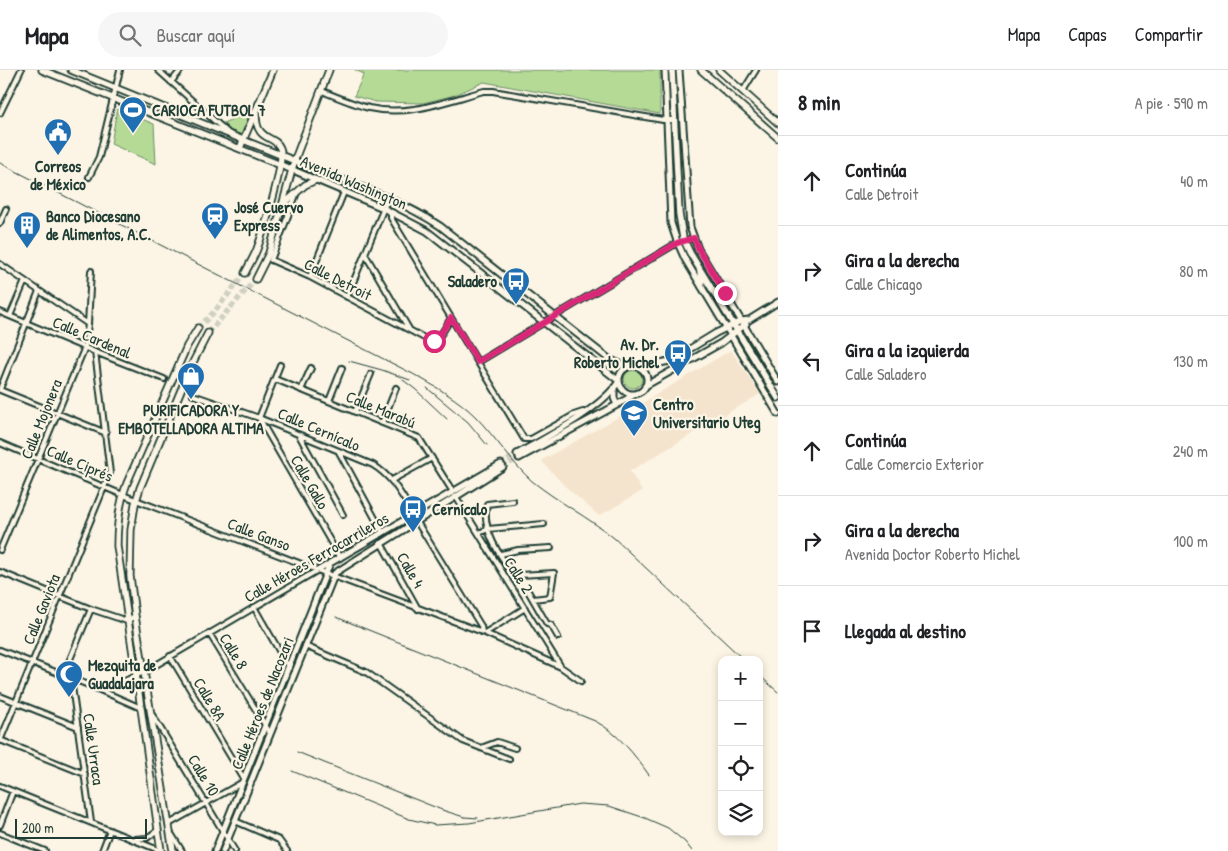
<!DOCTYPE html>
<html lang="es">
<head>
<meta charset="utf-8">
<style>
  :root { --surface:#fff; --page:#f6f6f6; --text:#202124; --muted:#757577; --line:#e0e0e0 }
  body { margin:0; font-family:"Patrick Hand",sans-serif; background:var(--page); color:var(--text) }
  .controls { position:absolute; right:15px; bottom:15px; display:grid; overflow:hidden; border-radius:10px; box-shadow:0 2px 8px #0003 }
  .controls button { width:45px; height:45px; display:grid; place-items:center; padding:0; border:0; border-bottom:1px solid var(--line); background:var(--surface); color:var(--text); font:25px sans-serif }
  .scale { position:absolute; left:15px; bottom:12px; width:132px; box-sizing:border-box; padding-left:5px; border:2px solid #1f3d34; border-top:0; font-size:14px; line-height:18px; white-space:nowrap; color:#1f3d34; -webkit-text-stroke:4px #fcf5e5; paint-order:stroke }
  .stop { position:absolute; width:15px; height:15px; margin:-11px; border:4px solid #db2777; border-radius:50%; background:#fff }
  .stop.end { background:#db2777; border-color:#fff; box-shadow:0 1px 5px #0008 }
  .list { margin:0; padding:0; list-style:none }
  h2 { display:flex; justify-content:space-between; align-items:center; height:65px; margin:0; padding:0 20px; font-size:21px }
  h2 small { font-size:16px; font-weight:400; color:var(--muted) }
  .list li { display:grid; grid-template-columns:32px 1fr auto; gap:15px; align-items:center; box-sizing:border-box; height:90px; padding:0 20px; border-top:1px solid var(--line) }
  .list b { display:block; font-size:19px; white-space:nowrap }
  .list p { margin:0; font-size:16px; white-space:nowrap; color:var(--muted) }
  .list em { font-size:16px; font-style:normal; color:var(--muted) }
  .icon { flex:none; width:28px; height:28px; fill:none; stroke:currentColor; stroke-width:2; stroke-linecap:round; stroke-linejoin:round }
  .map { position:relative; flex:none; width:778px; height:781px; overflow:hidden }
  header { display:flex; align-items:center; gap:30px; box-sizing:border-box; height:70px; padding:0 25px; background:var(--surface); border-bottom:1px solid var(--line) }
  header strong { font-size:24px }
  nav { display:flex; gap:28px; margin-inline-start:auto; font-size:18px }
  .search { width:350px; height:45px; background:var(--page); display:flex; align-items:center; gap:12px; box-sizing:border-box; padding:0 18px; border-radius:28px; color:var(--muted); font-size:19px }
  main { display:flex }
  aside { flex:1; background:var(--surface) }
  .map>svg:first-child { display:block }
  .built { fill:#f5e4cd }
  .green { fill:#b4da96; stroke:#6a8c65 }
  .lines { fill:none; stroke-linecap:round; stroke-linejoin:round }
  .secondary-tunnel { stroke:#d0d0c2; stroke-width:5; stroke-dasharray:5 2.5; stroke-linecap:butt }
  .primary-tunnel { stroke:#d0d0c2; stroke-width:5.5; stroke-dasharray:5.5 3; stroke-linecap:butt }
  .minor-casing { stroke:#1f3d34; stroke-width:8 }
  .secondary-casing { stroke:#1f3d34; stroke-width:9 }
  .primary-casing { stroke:#1f3d34; stroke-width:9 }
  .minor { stroke:#fcf5e5; stroke-width:4 }
  .secondary { stroke:#fcf5e5; stroke-width:5 }
  .primary { stroke:#fcf5e5; stroke-width:5.5 }
  .rail { stroke:#1f3d34; stroke-width:1 }
  .route { stroke:#db2777; stroke-width:6 }
  .labels { text-anchor:middle; dominant-baseline:central; stroke-width:4.5; stroke-linejoin:round; paint-order:stroke }
  .poi-label { font-size:16px; font-weight:bold; fill:#1f3d34; stroke:#fcf5e5; text-anchor:start }
  .street-label { font-size:16px; fill:#1f3d34; stroke:#fcf5e5 }
</style>
</head>
<body>
<header>
<strong>Mapa</strong>
<div class="search"><svg class="icon" aria-label="search" viewBox="0 0 24 24"><circle cx="10" cy="10" r="6"/><path d="M15 15l6 6"/></svg>Buscar aquí</div>
<nav><a>Mapa</a><a>Capas</a><a>Compartir</a></nav>
</header>
<main>
<div class="map">
<svg width="778" height="781" viewBox="0 0 778 781">
  <rect width="100%" height="100%" fill="#fcf5e5"/>
  <filter id="ink" filterUnits="userSpaceOnUse"><feTurbulence type="fractalNoise" baseFrequency=".02" numOctaves="2"/><feDisplacementMap in="SourceGraphic" scale="10" xChannelSelector="R" yChannelSelector="G"/><feConvolveMatrix kernelMatrix="1 2 1 2 8 2 1 2 1" color-interpolation-filters="sRGB"/></filter>
  <g filter="url(#ink)">
    <path class="built" d="M731 280 760 324 630 401 642 421 599 446 566 417 543 393 542 390 622 345Z"/>
    <path class="green" d="M355 0H660V44L484 12 455 25 423 33 376 32 354 26 364 4Z
      M117 39 154 54 156 94 111 74Z
      M252 40 241 65 227 59 221 54Z
      M624 309a9 9 0 1 1 18 0a9 9 0 1 1-18 0Z"/>
    <g class="lines">
      <path class="secondary-tunnel" d="M501 394 517 384
        M503 397 519 388"/>
      <path class="primary-tunnel" d="M198 258 215 241 245 203
        M208 263 256 209"/>
      <g class="minor-casing">
        <path id="minor" d="M158 0 227 62
          M171 12 181 0
          M322 21C337 27 353 34 369 38 409 47 446 31 484 21H493L663 50H675
          M743 21 756 0
          M0 43 21 0
          M89 107 99 87 120 0
          M296 125 271 190 310 207 428 270C440 272 445 257 451 248
          M391 142V148L524 369H531L574 345 583 342
          M0 153 6 139
          M365 184 409 259
          M0 194 88 254
          M310 207 344 122
          M347 227 388 128
          M0 242 95 282 164 309
          M10 246 25 211
          M478 292 677 173 693 168
          M280 295 259 348 340 488
          M275 309 419 368 453 422
          M0 319 39 221
          M0 320 106 363
          M301 320 311 298
          M193 325 259 348 373 395C393 407 402 426 414 445
          M329 331 342 298
          M355 342 371 304
          M382 353 396 318
          M299 365 343 445
          M0 373 123 425 317 500 485 563 561 597 581 611
          M339 382 383 463
          M392 410 432 388
          M456 427 561 597
          M513 431 487 434C481 458 499 488 516 504L520 505 554 503 550 527 533 529
          M417 452 481 556 482 562
          M479 463 488 459 544 454
          M381 473 418 539
          M0 480 85 277 88 254 91 201
          M501 484 518 480 551 478
          M0 502 91 539 127 551 135 546
          M528 521 547 554 551 555 558 567
          M254 537 289 598
          M209 563 270 663
          M485 563 525 538
          M305 576 366 602 463 671 509 689
          M0 580 91 616 111 617 144 602 330 493
          M170 586 244 709
          M63 606 91 539
          M71 609 91 752
          M93 617 141 638
          M0 626 78 657
          M153 646 235 781
          M0 670 85 704
          M0 671 110 403 95 282
          M481 678 497 672 515 678
          M0 716 161 781
          M235 751 279 770 287 781
          M169 754 243 712
          M0 755 13 721
          M0 763 45 781
          M172 765 182 781
          M135 769 147 768 158 760
          M102 781 110 760"/>
      </g>
      <g class="secondary-casing">
        <path id="secondary" d="M665 0 671 153 677 171 685 189 778 344
          M679 0 690 157 698 179 778 312
          M295 91C344 111 396 127 440 156L609 289 627 297
          M293 100 383 138 427 161 619 311C603 338 545 368 517 384
          M619 310a14 14 0 1 1 28 0a14 14 0 1 1-28 0Z
          M639 297 670 291 716 263 741 251 749 250 778 232
          M645 316 721 273 746 254
          M614 320V328L617 335
          M519 388 615 336 637 323
          M215 781 330 493 501 394
          M223 781 335 503 503 397"/>
      </g>
      <g class="primary-casing">
        <path id="primary" d="M42 0 293 100
          M71 0 295 91
          M672 0 679 144 683 168 690 183 778 328
          M701 0 778 68
          M719 0 778 53
          M240 78 273 0
          M285 133 305 115 316 110
          M700 201 702 217
          M245 203C249 195 254 187 257 179 263 163 286 91 280 78 277 69 265 69 260 61 256 56 256 49 256 43
          M256 209 269 183 295 89 329 0
          M161 781 141 638 117 476C117 453 119 434 127 413L187 276 198 258
          M173 781 135 546 130 506 131 460 135 434 140 418 191 296 208 263"/>
      </g>
      <use href="#minor" class="minor"/>
      <use href="#secondary" class="secondary"/>
      <use href="#primary" class="primary"/>
      <path class="rail" d="M0 93 413 304C436 317 458 329 476 347 496 368 511 392 532 411 558 432 588 447 614 468L744 590
        M349 291 382 300 410 310
        M403 310 415 319 447 349
        M427 318 468 352 487 375
        M336 547 595 651C618 663 634 684 649 705
        M759 605 778 622
        M297 682 442 740 464 747 478 748
        M292 701 409 749 435 755 469 753 580 734 609 736 645 748 668 758 685 772 692 781"/>
    </g>
  </g>
  <g class="lines" filter="url(#ink)">
    <path class="route" d="M434 271 438 268 451 248 478 292 677 173 694 168 698 178 725 223"/>
  </g>
  <defs>
    <g id="stadium-pin" transform="scale(1.4375)"><path d="M0 17L-7.5 6A9.5 9.5 0 1 1 7.5 6Z" fill="#1f6fb2" stroke="#fcf5e5"/><path d="M0-5a6.5 5 0 1 0 0 10a6.5 5 0 1 0 0-10ZM-3.5-1.8h7v3.6h-7Z" fill="#fff"/></g>
    <g id="civic-pin" transform="scale(1.4375)"><path d="M0 17L-7.5 6A9.5 9.5 0 1 1 7.5 6Z" fill="#1f6fb2" stroke="#fcf5e5"/><path d="M-.6-6.5H3V-4.5H.6V-3L4-1V1h2V6H-6V1h2V-1L-.6-3ZM-1.2 2.5V6h2.4V2.5Z" fill="#fff"/></g>
    <g id="station-pin" transform="scale(1.4375)"><path d="M0 17L-7.5 6A9.5 9.5 0 1 1 7.5 6Z" fill="#1f6fb2" stroke="#fcf5e5"/><path d="M-3-6H3Q5-6 5-4V2Q5 4 3 4L4.5 6H3L1.5 4h-3L-3 6H-4.5L-3 4Q-5 4-5 2V-4Q-5-6-3-6ZM-3.5-4v3h7v-3ZM-3.5 1v1.5H-2V1ZM2 1v1.5H3.5V1Z" fill="#fff"/></g>
    <g id="building-pin" transform="scale(1.4375)"><path d="M0 17L-7.5 6A9.5 9.5 0 1 1 7.5 6Z" fill="#1f6fb2" stroke="#fcf5e5"/><path d="M-4-6H4V6H1V3H-1V6H-4ZM-2.5-4.3h1.7v1.8h-1.7ZM.8-4.3h1.7v1.8H.8ZM-2.5-1h1.7V.8h-1.7ZM.8-1h1.7V.8H.8Z" fill="#fff"/></g>
    <g id="bus-pin" transform="scale(1.4375)"><path d="M0 17L-7.5 6A9.5 9.5 0 1 1 7.5 6Z" fill="#1f6fb2" stroke="#fcf5e5"/><path d="M-5-6H5V4H4V6H2V4H-2V6H-4V4H-5ZM-3.5-4V0h7V-4ZM-3.5 1.2v1.5H-2V1.2ZM2 1.2v1.5H3.5V1.2Z" fill="#fff"/></g>
    <g id="shop-pin" transform="scale(1.4375)"><path d="M0 17L-7.5 6A9.5 9.5 0 1 1 7.5 6Z" fill="#1f6fb2" stroke="#fcf5e5"/><path d="M-5-2.5h2.3a2.7 3.5 0 0 1 5.4 0H5L5.5 6h-11ZM-1.5-2.5h3a1.5 2.3 0 0 0-3 0Z" fill="#fff"/></g>
    <g id="university-pin" transform="scale(1.4375)"><path d="M0 17L-7.5 6A9.5 9.5 0 1 1 7.5 6Z" fill="#1f6fb2" stroke="#fcf5e5"/><path d="M0-5L7-2L0 1L-7-2ZM-4 1L0 2.5L4 1V4Q0 6-4 4Z" fill="#fff"/></g>
    <g id="mosque-pin" transform="scale(1.4375)"><path d="M0 17L-7.5 6A9.5 9.5 0 1 1 7.5 6Z" fill="#1f6fb2" stroke="#fcf5e5"/><path d="M3.5-4.9A6 6 0 1 0 3.5 4.9A5 5 0 1 1 3.5-4.9Z" fill="#fff"/></g>
  </defs>
  <g fill-rule="evenodd">
    <use href="#stadium-pin" x="133" y="40"/>
    <use href="#civic-pin" x="58" y="62"/>
    <use href="#station-pin" x="215" y="146"/>
    <use href="#building-pin" x="27" y="155"/>
    <use href="#bus-pin" x="516" y="211"/>
    <use href="#bus-pin" x="678" y="283"/>
    <use href="#shop-pin" x="191" y="306"/>
    <use href="#university-pin" x="634" y="343"/>
    <use href="#bus-pin" x="413" y="439"/>
    <use href="#mosque-pin" x="69" y="604"/>
  </g>
  <g class="labels">
    <g class="poi-label">
      <text x="152" y="40">CARIOCA FUTBOL 7</text>
      <text x="58" y="96" text-anchor="middle">Correos<tspan x="58" dy="18">de México</tspan></text>
      <text x="234" y="137">José Cuervo<tspan x="234" dy="18">Express</tspan></text>
      <text x="46" y="146">Banco Diocesano<tspan x="46" dy="18">de Alimentos, A.C.</tspan></text>
      <text x="497" y="211" text-anchor="end">Saladero</text>
      <text x="659" y="274" text-anchor="end">Av. Dr.<tspan x="659" dy="18">Roberto Michel</tspan></text>
      <text x="653" y="334">Centro<tspan x="653" dy="18">Universitario Uteg</tspan></text>
      <text x="191" y="340" text-anchor="middle">PURIFICADORA Y<tspan x="191" dy="18">EMBOTELLADORA ALTIMA</tspan></text>
      <text x="432" y="439">Cernícalo</text>
      <text x="88" y="595">Mezquita de<tspan x="88" dy="18">Guadalajara</tspan></text>
    </g>
    <g class="street-label">
      <text transform="translate(354 112) rotate(23)">Avenida Washington</text>
      <text transform="translate(338 209) rotate(27)">Calle Detroit</text>
      <text transform="translate(92 267) rotate(23)">Calle Cardenal</text>
      <text transform="translate(381 339) rotate(22)">Calle Marabú</text>
      <text transform="translate(41 349) rotate(-68)">Calle Mojonera</text>
      <text transform="translate(319 359) rotate(23)">Calle Cernícalo</text>
      <text transform="translate(80 393) rotate(23)">Calle Ciprés</text>
      <text transform="translate(310 412) rotate(60)">Calle Gallo</text>
      <text transform="translate(259 464) rotate(21)">Calle Ganso</text>
      <text transform="translate(316 487) rotate(-30)">Calle Héroes Ferrocarrileros</text>
      <text transform="translate(411 500) rotate(60)">Calle 4</text>
      <text transform="translate(519 505) rotate(58)">Calle 2</text>
      <text transform="translate(41 539) rotate(-68)">Calle Gaviota</text>
      <text transform="translate(234 581) rotate(59)">Calle 8</text>
      <text transform="translate(210 629) rotate(59)">Calle 8A</text>
      <text transform="translate(262 633) rotate(-68)">Calle Héroes de Nacozari</text>
      <text transform="translate(94 679) rotate(82)">Calle Urraca</text>
      <text transform="translate(204 705) rotate(59)">Calle 10</text>
    </g>
  </g>
</svg>
<div class="controls">
<button>+</button>
<button>−</button>
<button><svg class="icon" aria-label="locate" viewBox="0 0 24 24"><circle cx="12" cy="12" r="6"/><path d="M12 2v4M12 18v4M2 12h4M18 12h4"/></svg></button>
<button><svg class="icon" aria-label="layers" viewBox="0 0 24 24"><path d="M12 4l9 5-9 5-9-5zM3 14l9 5 9-5"/></svg></button>
</div>
<div class="scale">200 m</div>
<div class="stop" style="left:434px;top:271px"></div>
<div class="stop end" style="left:725px;top:223px"></div>
</div>
<aside>
<h2>8 min<small>A pie · 590 m</small></h2>
<ul class="list">
<li><svg class="icon" aria-label="ahead" viewBox="0 0 24 24"><path d="M12 20V5M6 11l6-6 6 6"/></svg><div><b>Continúa</b><p>Calle Detroit</p></div><em>40 m</em></li>
<li><svg class="icon" aria-label="right" viewBox="0 0 24 24"><path d="M7 20v-9h11M14 6l5 5-5 5"/></svg><div><b>Gira a la derecha</b><p>Calle Chicago</p></div><em>80 m</em></li>
<li><svg class="icon" aria-label="left" viewBox="0 0 24 24"><path d="M17 20v-9H6M10 6l-5 5 5 5"/></svg><div><b>Gira a la izquierda</b><p>Calle Saladero</p></div><em>130 m</em></li>
<li><svg class="icon" aria-label="ahead" viewBox="0 0 24 24"><path d="M12 20V5M6 11l6-6 6 6"/></svg><div><b>Continúa</b><p>Calle Comercio Exterior</p></div><em>240 m</em></li>
<li><svg class="icon" aria-label="right" viewBox="0 0 24 24"><path d="M7 20v-9h11M14 6l5 5-5 5"/></svg><div><b>Gira a la derecha</b><p>Avenida Doctor Roberto Michel</p></div><em>100 m</em></li>
<li><svg class="icon" aria-label="arrive" viewBox="0 0 24 24"><path d="M6 21V4h12l-3 4 3 4H6"/></svg><div><b>Llegada al destino</b></div></li>
</ul>
</aside>
</main>
</body>
</html>
